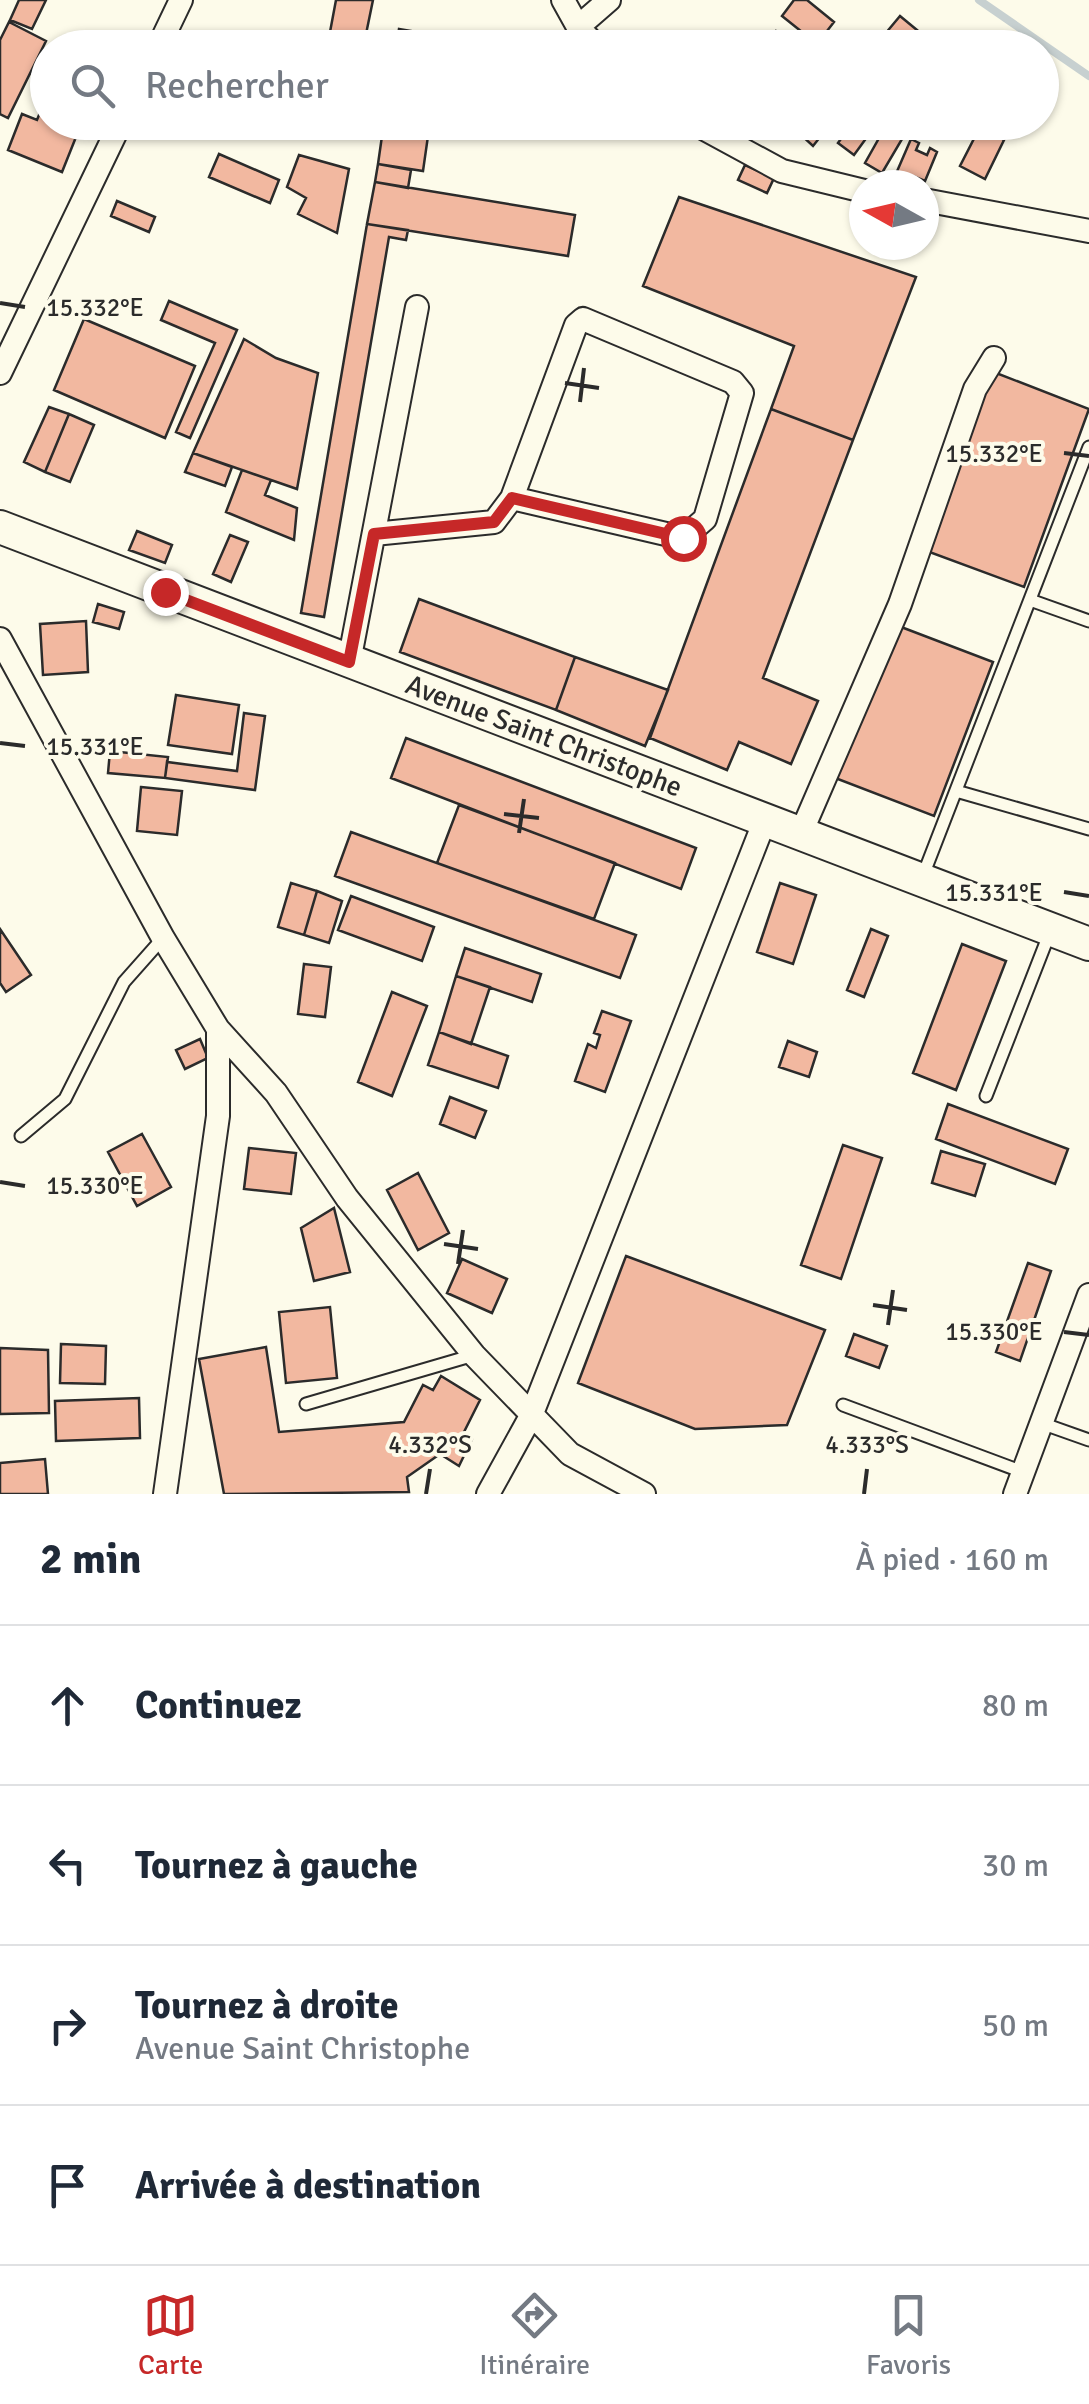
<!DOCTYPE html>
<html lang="fr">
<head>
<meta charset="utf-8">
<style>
  :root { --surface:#fff; --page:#f6f6f7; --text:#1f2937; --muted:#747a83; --line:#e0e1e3; --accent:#c62828 }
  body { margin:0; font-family:Signika,sans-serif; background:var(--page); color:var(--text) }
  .compass { position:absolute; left:849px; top:170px; width:90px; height:90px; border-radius:50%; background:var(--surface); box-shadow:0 2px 8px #0004; rotate:278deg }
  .stop { position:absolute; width:30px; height:30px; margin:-22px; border:8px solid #c62828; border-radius:50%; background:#fff }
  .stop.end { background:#c62828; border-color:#fff; box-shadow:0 2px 10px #0008 }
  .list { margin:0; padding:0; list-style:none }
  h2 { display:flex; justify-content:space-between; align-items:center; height:130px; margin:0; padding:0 40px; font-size:42px }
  h2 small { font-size:32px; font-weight:400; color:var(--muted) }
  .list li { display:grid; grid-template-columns:65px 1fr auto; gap:30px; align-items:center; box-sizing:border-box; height:160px; padding:0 40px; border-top:2px solid var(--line) }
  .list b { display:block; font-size:38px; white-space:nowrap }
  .list p { margin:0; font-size:32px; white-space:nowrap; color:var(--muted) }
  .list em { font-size:32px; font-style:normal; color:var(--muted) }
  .icon { flex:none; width:55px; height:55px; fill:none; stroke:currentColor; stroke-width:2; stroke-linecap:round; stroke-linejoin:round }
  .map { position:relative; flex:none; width:1089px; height:1494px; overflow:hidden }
  .search { position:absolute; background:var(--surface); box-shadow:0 2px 8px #0004; left:30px; right:30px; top:30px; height:110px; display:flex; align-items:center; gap:25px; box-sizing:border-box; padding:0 35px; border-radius:55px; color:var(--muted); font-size:38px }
  .sheet { height:770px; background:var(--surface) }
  nav { display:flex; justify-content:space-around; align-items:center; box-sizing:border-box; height:140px; border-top:2px solid var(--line); background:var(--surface); font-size:28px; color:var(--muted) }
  nav a { display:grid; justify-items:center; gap:5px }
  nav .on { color:var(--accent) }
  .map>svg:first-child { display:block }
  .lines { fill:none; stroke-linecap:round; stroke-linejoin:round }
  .stream { stroke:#c7d0d0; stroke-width:8 }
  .building { fill:#f2b8a0; stroke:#2b2b2b; stroke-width:2.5 }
  .lane-casing { stroke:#2b2b2b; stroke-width:15 }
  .street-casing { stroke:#2b2b2b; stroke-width:26 }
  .secondary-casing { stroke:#2b2b2b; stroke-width:36 }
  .lane { stroke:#fdfbea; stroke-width:11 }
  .street { stroke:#fdfbea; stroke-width:22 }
  .secondary { stroke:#fdfbea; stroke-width:32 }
  .route { stroke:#c62828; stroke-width:12 }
  .ticks { fill:none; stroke:#2b2b2b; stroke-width:4 }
  .labels { text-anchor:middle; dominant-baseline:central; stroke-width:8; stroke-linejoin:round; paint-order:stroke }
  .street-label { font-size:28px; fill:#2b2b2b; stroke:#fdfbea }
  .ticks-label { font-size:25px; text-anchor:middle; fill:#2b2b2b; stroke:#fdfbea; stroke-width:8; stroke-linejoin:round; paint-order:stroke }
</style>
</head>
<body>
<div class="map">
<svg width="1089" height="1494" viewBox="0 0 1089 1494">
  <rect width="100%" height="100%" fill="#fdfbea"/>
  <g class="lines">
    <path class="stream" d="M979 0 1089 76"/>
  </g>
  <path class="building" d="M19 0H46L32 29 10 20Z
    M336 0H373L365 39 330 32Z
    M794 0H807L834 22 817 44 782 16Z
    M900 16 923 35 913 48H902L885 34Z
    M9 22 46 41 8 118 0 114V40Z
    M399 29 447 37 445 48H396Z
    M776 31 800 48H764Z
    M48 93V122H82L62 172 8 150 22 114 37 120Z
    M384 122H430L423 171 378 164Z
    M807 122H832L813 146 799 133Z
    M853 122H878L854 155 838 143Z
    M887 124 905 134 882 173 865 163Z
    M980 127 1004 140 985 179 960 166Z
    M911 139 919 143 916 150 927 155 930 148 937 152 925 181 913 176 910 182 895 176Z
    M219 154 279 180 270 203 209 177Z
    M299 155 349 169 337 233 298 214 306 198 287 187Z
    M378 164 411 170 408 188 375 182Z
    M745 165 774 178 767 193 738 180Z
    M375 182 575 215 568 256 367 224Z
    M679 197 916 277 853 440 771 409 794 346 643 286Z
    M117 201 155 217 149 232 111 216Z
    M367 224 408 230 406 240 389 237 324 617 301 613Z
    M169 301 237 330 190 438 176 432 215 343 161 320Z
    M84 319 195 366 165 438 54 390Z
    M244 339 276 358 318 373 297 489 193 453Z
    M991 371 1089 409 1024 587 924 550Z
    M49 407 69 414 45 472 24 462Z
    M771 409 853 440 763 678 818 701 791 764 739 742 727 770 650 738Z
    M69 414 94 425 70 482 45 472Z
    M193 453 232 467 225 486 185 472Z
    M242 470 271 480 265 495 297 508 294 540 226 512Z
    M137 531 172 545 165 563 129 550Z
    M230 535 248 542 231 582 213 574Z
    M419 599 575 657 556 710 400 652Z
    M98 604 124 612 119 629 93 622Z
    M86 621 88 672 43 675 40 624Z
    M888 622 993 662 934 816 830 776Z
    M575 657 668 690 645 746 556 710Z
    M176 695 239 705 232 754 168 745Z
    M244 713 265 716 255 790 165 778 167 762 237 771Z
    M406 738 696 848 681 889 391 778Z
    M110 751 168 757 165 778 108 773Z
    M141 787 182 791 177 835 137 831Z
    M459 805 615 863 594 919 437 863Z
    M351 832 636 935 620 978 335 876Z
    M291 883 317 891 304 935 278 927Z
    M780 883 816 895 793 964 757 952Z
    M317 891 342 901 329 943 304 935Z
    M351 896 434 927 422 961 338 930Z
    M0 929 31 975 6 992 0 983Z
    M871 929 888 936 864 997 847 990Z
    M962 944 1006 961 956 1090 913 1073Z
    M465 948 541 974 532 1002 456 976Z
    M304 964 331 967 325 1017 298 1014Z
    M456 976 490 987 471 1044 439 1032Z
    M392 992 427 1006 392 1096 358 1082Z
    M602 1011 631 1021 605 1092 575 1081 588 1044 596 1048 600 1035 594 1033Z
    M439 1032 508 1056 498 1088 428 1065Z
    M200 1039 208 1058 185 1069 176 1050Z
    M788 1041 817 1052 809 1077 779 1067Z
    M450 1097 486 1111 475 1138 440 1124Z
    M948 1104 1068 1149 1055 1184 936 1139Z
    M142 1134 171 1187 137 1206 108 1152Z
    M843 1145 882 1158 841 1279 801 1265Z
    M249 1148 296 1153 291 1194 244 1189Z
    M941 1151 985 1164 975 1196 932 1183Z
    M418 1173 449 1233 418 1250 387 1190Z
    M334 1208 350 1272 314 1281 301 1228Z
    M626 1256 825 1330 787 1425 695 1429 578 1383Z
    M462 1259 507 1279 492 1313 447 1293Z
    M1028 1263 1051 1271 1020 1361 996 1352Z
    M330 1307 337 1378 286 1383 279 1312Z
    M854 1334 887 1346 879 1368 846 1356Z
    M61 1344 106 1346 105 1384 60 1383Z
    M266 1347 279 1432 404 1422 423 1385 433 1390 441 1376 480 1400 463 1434 472 1439 459 1466 440 1454 407 1477 409 1492 224 1494 199 1359Z
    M0 1348 48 1350 49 1413 0 1414Z
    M139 1398 140 1438 56 1441 55 1401Z
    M45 1459 48 1494H0V1463Z"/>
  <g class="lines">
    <g class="lane-casing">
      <path id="lane" d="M1030 600 1089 621
        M956 791 1089 829
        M922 878 1089 447
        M986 1096 1050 932
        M21 1136 65 1099 124 982 163 938
        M306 1404 474 1355
        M843 1405 1023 1472
        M1041 1423 1089 1440"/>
    </g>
    <g class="street-casing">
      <path id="street" d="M563 0 578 27 598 48
        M578 27 609 0
        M158 48 181 0
        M692 122 782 171 864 191
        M924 200 1089 231
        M0 373 121 122
        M374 534 494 522 512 498 576 325 583 319 733 382 742 393 705 519 683 538 512 498
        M0 639 163 938 218 1029 276 1093 347 1198 474 1355 570 1454 644 1494
        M349 662 417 307
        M801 833 900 604 975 389 994 358
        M165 1494 218 1116V1029
        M488 1494 531 1416 765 820
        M1015 1494 1089 1295"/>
    </g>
    <g class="secondary-casing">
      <path id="secondary" d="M0 527 1089 944"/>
    </g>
    <use href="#lane" class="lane"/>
    <use href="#street" class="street"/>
    <use href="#secondary" class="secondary"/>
  </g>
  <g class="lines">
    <path class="route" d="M165 592 349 662 374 534 494 522 512 498 683 538"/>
  </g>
  <path class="ticks" d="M0 303 25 307M565 383 599 388M580 402 584 368M1064 453 1089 456M0 743 25 746M504 814 539 818M519 833 524 799M1064 892 1089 896M0 1182 25 1186M444 1244 478 1249M458 1264 463 1230M873 1305 907 1310M888 1325 893 1290M1064 1332 1089 1335M426 1494 430 1469M864 1494 867 1469"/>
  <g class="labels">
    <g class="street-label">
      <text transform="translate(544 736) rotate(21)">Avenue Saint Christophe</text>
    </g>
  </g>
  <g class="ticks-label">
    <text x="95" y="316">15.332°E</text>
    <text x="994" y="462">15.332°E</text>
    <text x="95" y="755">15.331°E</text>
    <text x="994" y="901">15.331°E</text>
    <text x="95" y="1194">15.330°E</text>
    <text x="994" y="1340">15.330°E</text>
    <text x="430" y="1453">4.332°S</text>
    <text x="867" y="1453">4.333°S</text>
  </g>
</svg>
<svg class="compass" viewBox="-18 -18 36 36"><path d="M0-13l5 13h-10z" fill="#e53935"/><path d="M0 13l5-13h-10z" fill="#747a83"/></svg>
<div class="stop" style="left:683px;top:538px"></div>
<div class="stop end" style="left:165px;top:592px"></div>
<div class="search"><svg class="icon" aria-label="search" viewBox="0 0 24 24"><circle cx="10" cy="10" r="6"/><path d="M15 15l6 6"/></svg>Rechercher</div>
</div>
<section class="sheet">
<h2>2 min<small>À pied · 160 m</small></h2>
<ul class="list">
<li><svg class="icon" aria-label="ahead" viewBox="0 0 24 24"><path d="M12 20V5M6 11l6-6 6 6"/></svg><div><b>Continuez</b></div><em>80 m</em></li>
<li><svg class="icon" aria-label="left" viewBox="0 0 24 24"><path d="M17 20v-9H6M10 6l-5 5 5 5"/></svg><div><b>Tournez à gauche</b></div><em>30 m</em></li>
<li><svg class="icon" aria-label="right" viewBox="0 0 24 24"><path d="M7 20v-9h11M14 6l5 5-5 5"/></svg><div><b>Tournez à droite</b><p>Avenue Saint Christophe</p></div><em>50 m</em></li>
<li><svg class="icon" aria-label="arrive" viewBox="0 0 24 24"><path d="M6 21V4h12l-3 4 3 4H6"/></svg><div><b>Arrivée à destination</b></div></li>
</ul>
</section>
<nav>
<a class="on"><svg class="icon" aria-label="map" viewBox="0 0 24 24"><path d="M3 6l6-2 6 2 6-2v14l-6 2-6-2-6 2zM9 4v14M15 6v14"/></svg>Carte</a>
<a><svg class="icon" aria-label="directions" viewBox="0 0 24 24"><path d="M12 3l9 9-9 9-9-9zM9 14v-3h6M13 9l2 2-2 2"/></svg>Itinéraire</a>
<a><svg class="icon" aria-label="saved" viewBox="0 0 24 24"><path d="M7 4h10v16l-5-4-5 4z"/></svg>Favoris</a>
</nav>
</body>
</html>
